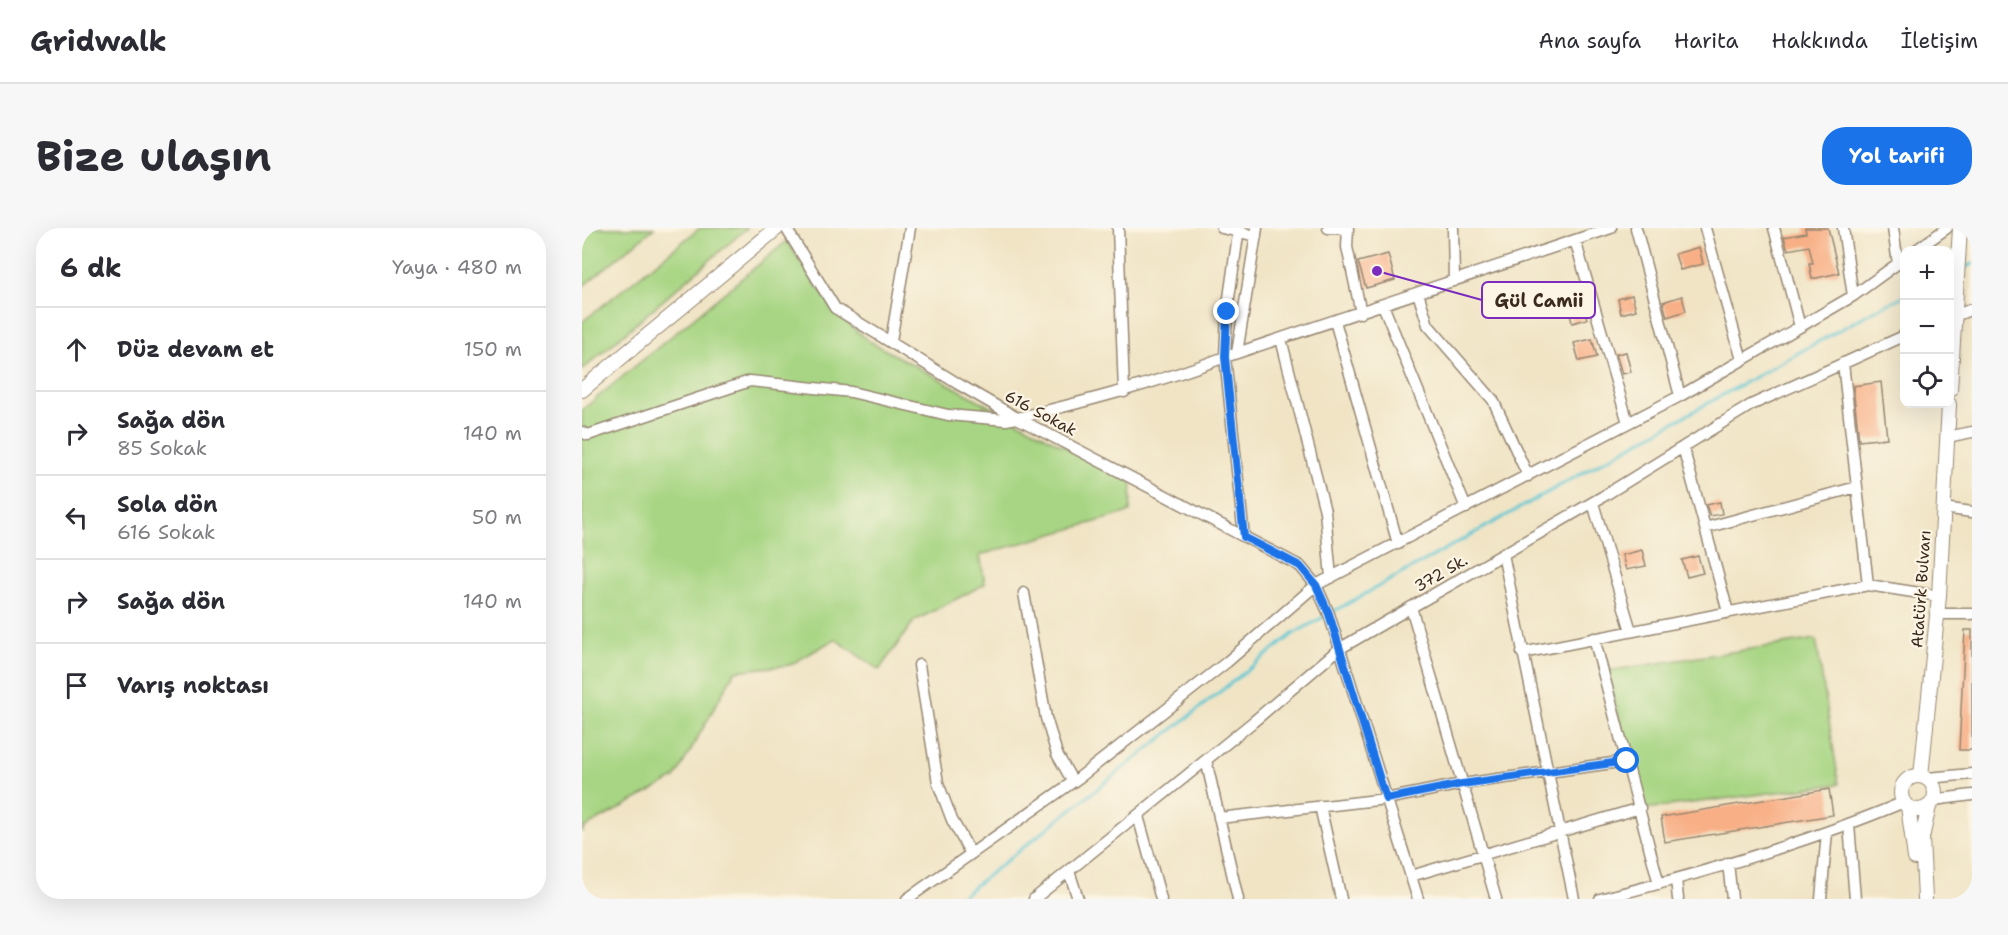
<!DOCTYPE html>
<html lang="tr">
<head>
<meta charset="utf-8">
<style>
  :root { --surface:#fff; --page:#f7f7f7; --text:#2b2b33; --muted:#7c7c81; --line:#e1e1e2; --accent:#1a73e8 }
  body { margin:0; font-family:"Shantell Sans",sans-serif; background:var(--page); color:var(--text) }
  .controls { position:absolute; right:18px; top:18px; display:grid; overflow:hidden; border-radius:12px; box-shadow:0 6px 24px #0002 }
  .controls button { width:54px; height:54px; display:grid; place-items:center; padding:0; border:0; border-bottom:2px solid var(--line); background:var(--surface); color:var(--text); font:30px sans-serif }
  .stop { position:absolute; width:18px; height:18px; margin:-14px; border:4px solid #1a73e8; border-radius:50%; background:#fff }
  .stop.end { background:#1a73e8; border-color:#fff; box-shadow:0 2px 6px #0008 }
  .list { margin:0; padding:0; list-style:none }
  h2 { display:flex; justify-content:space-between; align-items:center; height:78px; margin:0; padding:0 24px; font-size:26px }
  h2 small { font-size:20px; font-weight:400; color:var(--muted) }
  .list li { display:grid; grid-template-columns:39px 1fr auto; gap:18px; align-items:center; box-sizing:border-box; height:84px; padding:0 24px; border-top:2px solid var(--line) }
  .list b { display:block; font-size:22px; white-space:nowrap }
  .list p { margin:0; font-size:20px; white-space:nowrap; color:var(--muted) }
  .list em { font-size:20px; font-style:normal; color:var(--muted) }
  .icon { flex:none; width:33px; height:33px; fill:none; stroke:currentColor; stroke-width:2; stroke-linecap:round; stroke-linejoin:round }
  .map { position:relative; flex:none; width:1390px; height:671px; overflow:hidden; border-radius:24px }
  header { display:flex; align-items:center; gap:36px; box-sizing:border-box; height:84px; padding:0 30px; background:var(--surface); border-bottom:2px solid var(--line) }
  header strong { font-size:28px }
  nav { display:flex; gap:33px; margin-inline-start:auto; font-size:21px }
  .intro { display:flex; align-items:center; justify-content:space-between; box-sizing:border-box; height:144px; padding:0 36px }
  h1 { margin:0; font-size:42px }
  .button { padding:15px 27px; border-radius:24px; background:var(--accent); color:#fff; font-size:21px; font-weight:700 }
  main { display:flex; gap:36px; padding:0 36px }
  aside { flex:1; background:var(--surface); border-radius:24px; box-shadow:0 6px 24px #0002 }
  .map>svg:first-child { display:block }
  .green { fill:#a7d583; stroke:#718050; stroke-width:1.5 }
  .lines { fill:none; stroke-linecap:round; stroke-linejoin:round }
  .stream { stroke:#5ac6d3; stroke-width:3 }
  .building { fill:#f8af85 }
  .street-casing { stroke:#968772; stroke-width:13 }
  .secondary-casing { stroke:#968772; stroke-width:16 }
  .street { stroke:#fff; stroke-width:10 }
  .secondary { stroke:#fff; stroke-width:14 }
  .route { stroke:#1a73e8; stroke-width:8 }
  .labels { text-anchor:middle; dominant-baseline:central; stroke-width:4.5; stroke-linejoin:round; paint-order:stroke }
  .street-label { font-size:16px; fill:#3b2a1e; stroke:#fcf5e5 }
  .leader { fill:none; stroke:#7b2cbf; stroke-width:2 }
  .callout-dot { fill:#7b2cbf; stroke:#fcf5e5; stroke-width:2 }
  .callout { fill:#fcf5e5; stroke:#7b2cbf; stroke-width:2 }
  .callout-label { font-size:18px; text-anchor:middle; font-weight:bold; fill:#3b2a1e }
</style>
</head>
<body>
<header>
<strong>Gridwalk</strong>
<nav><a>Ana sayfa</a><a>Harita</a><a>Hakkında</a><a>İletişim</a></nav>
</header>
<div class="intro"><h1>Bize ulaşın</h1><a class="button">Yol tarifi</a></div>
<main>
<aside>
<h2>6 dk<small>Yaya · 480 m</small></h2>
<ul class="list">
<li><svg class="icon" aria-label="ahead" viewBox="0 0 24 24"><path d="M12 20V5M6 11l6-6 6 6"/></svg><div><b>Düz devam et</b></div><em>150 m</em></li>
<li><svg class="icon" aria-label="right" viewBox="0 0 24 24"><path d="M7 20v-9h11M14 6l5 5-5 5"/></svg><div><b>Sağa dön</b><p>85 Sokak</p></div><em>140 m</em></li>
<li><svg class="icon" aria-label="left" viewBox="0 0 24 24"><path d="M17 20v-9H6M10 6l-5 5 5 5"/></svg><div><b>Sola dön</b><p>616 Sokak</p></div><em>50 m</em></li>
<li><svg class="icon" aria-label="right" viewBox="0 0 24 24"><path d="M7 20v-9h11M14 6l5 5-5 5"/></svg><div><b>Sağa dön</b></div><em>140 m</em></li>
<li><svg class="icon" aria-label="arrive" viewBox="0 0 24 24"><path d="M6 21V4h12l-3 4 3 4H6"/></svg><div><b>Varış noktası</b></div></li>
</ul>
</aside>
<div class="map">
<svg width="1390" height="671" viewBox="0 0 1390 671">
  <rect width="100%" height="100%" fill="#fcf5e5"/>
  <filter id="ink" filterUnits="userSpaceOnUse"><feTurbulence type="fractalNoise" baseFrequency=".0167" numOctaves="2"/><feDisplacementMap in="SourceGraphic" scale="12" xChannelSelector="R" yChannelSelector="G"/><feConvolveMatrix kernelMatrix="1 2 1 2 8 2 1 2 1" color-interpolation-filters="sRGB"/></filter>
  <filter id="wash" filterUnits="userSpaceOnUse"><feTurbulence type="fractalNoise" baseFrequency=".008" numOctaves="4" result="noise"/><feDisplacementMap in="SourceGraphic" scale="24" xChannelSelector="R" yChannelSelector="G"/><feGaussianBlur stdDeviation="1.35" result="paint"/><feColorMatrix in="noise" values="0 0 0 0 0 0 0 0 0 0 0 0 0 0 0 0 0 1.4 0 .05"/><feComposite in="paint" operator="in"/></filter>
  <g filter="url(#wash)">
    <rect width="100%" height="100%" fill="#f0e4c5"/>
    <path class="green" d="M0 0H72L0 59Z
      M118 0H165L0 142V94Z
      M205 13C231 53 248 83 287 113L550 255 548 284 398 327 403 356 332 393 297 442 253 411 208 437 153 443 93 550 2 600 0 605V182Z
      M1234 411 1257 556 1063 581 1024 443Z"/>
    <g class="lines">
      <path class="stream" d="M1380 41 1390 36
        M376 671 711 406 1297 80 1322 68"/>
    </g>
    <g id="blocks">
      <path class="building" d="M1223 0H1246L1257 45 1230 51 1227 35H1231L1227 18 1206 22 1202 9 1224 5Z
        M1117 19 1121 36 1098 42 1093 26Z
        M806 26 813 52 784 60 776 34Z
        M1050 67 1054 82 1039 86 1036 71Z
        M1100 68 1104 83 1085 89 1081 74Z
        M1000 72 1005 91 990 95 986 75Z
        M1010 111 1015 129 997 133 992 115Z
        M1044 124 1049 144 1040 146 1034 126Z
        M1299 154 1305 210 1277 213 1271 158Z
        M1138 274 1140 286 1128 288 1124 277Z
        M1060 322 1064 338 1044 342 1040 327Z
        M1116 328 1121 345 1105 349 1100 332Z
        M1383 402H1390V522H1377Z
        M1247 561 1251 587 1083 614 1079 589Z"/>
    </g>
  </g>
  <g filter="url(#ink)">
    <use href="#blocks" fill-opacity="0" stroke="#968772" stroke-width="1.5"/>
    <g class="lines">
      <g class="street-casing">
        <path id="street" d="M204 0 253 80 378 157 435 190 718 338 734 357 747 386 836 671
          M536 0 542 164
          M640 0 674 8
          M657 0 645 84 643 129 662 309
          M746 0 766 1
          M766 0 765 19 779 85
          M871 0 872 53
          M1054 0 1098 168
          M1123 0 1160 132
          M1192 0 1218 99
          M1261 0 1271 68
          M1311 0 1316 36
          M993 12 1046 195
          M1334 22 1365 0
          M836 65 846 97 911 172 946 248
          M801 77 884 280
          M1368 90 1390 81
          M753 93 816 316
          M699 111 743 283 749 350
          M309 113 328 0
          M655 125 675 0
          M1261 135 1286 357
          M0 204 6 207 168 153 269 164 366 187 424 192 435 190C506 173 575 155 643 129L1029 0
          M1365 209 1390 204
          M1101 219 1146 384
          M1011 275 1049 403
          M1361 280 1390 284
          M1123 300 1275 259
          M921 326 992 671
          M442 365 464 490 475 526 491 554
          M829 379 914 671
          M1355 386H1390
          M1012 410 1077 656
          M940 425 1286 357 1357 368
          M337 437 356 555 370 592 389 626
          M624 532 656 671
          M1345 550 1390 546
          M1351 572 1390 567
          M738 578 759 671
          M556 588 579 671
          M637 590 804 571 880 556 1045 533
          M1267 597 1273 671
          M1146 635 1150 671
          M487 643 496 671
          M829 648 1058 580
          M1094 651 1096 671
          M325 671 498 549 645 434 734 357 1098 168 1271 68 1322 31
          M452 671 671 494 757 421 1020 269 1169 177 1322 108
          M1018 671C1121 645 1225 615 1322 574
          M1239 671 1245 604"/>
      </g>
      <g class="secondary-casing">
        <path id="secondary" d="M0 162 195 0
          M1368 162 1378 0
          M1339 548 1357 368 1367 176
          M1319 565a17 17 0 1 1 34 0a17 17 0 1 1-34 0Z
          M1326 578 1333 630
          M1343 671 1340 610 1347 578"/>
      </g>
      <use href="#street" class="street"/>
      <use href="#secondary" class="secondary"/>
    </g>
  </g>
  <g class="lines" filter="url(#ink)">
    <path class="route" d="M645 84 643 129 662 309 718 338 734 357 747 386 804 571 880 556 1045 533"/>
  </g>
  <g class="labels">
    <g class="street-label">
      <text transform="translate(459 185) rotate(28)">616 Sokak</text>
      <text transform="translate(859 345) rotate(-30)">372 Sk.</text>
      <text transform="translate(1339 361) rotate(-86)">Atatürk Bulvarı</text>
    </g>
  </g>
  <path class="leader" d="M795 43L900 72"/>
  <circle class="callout-dot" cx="795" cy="43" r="6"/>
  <rect class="callout" x="900" y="54" width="113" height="36" rx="6"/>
  <g class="callout-label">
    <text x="957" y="79">Gül Camii</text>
  </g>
</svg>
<div class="controls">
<button>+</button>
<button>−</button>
<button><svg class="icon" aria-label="locate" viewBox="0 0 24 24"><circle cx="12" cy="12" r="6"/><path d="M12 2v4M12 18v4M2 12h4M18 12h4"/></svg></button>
</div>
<div class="stop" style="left:1045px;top:533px"></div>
<div class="stop end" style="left:645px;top:84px"></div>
</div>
</main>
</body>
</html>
